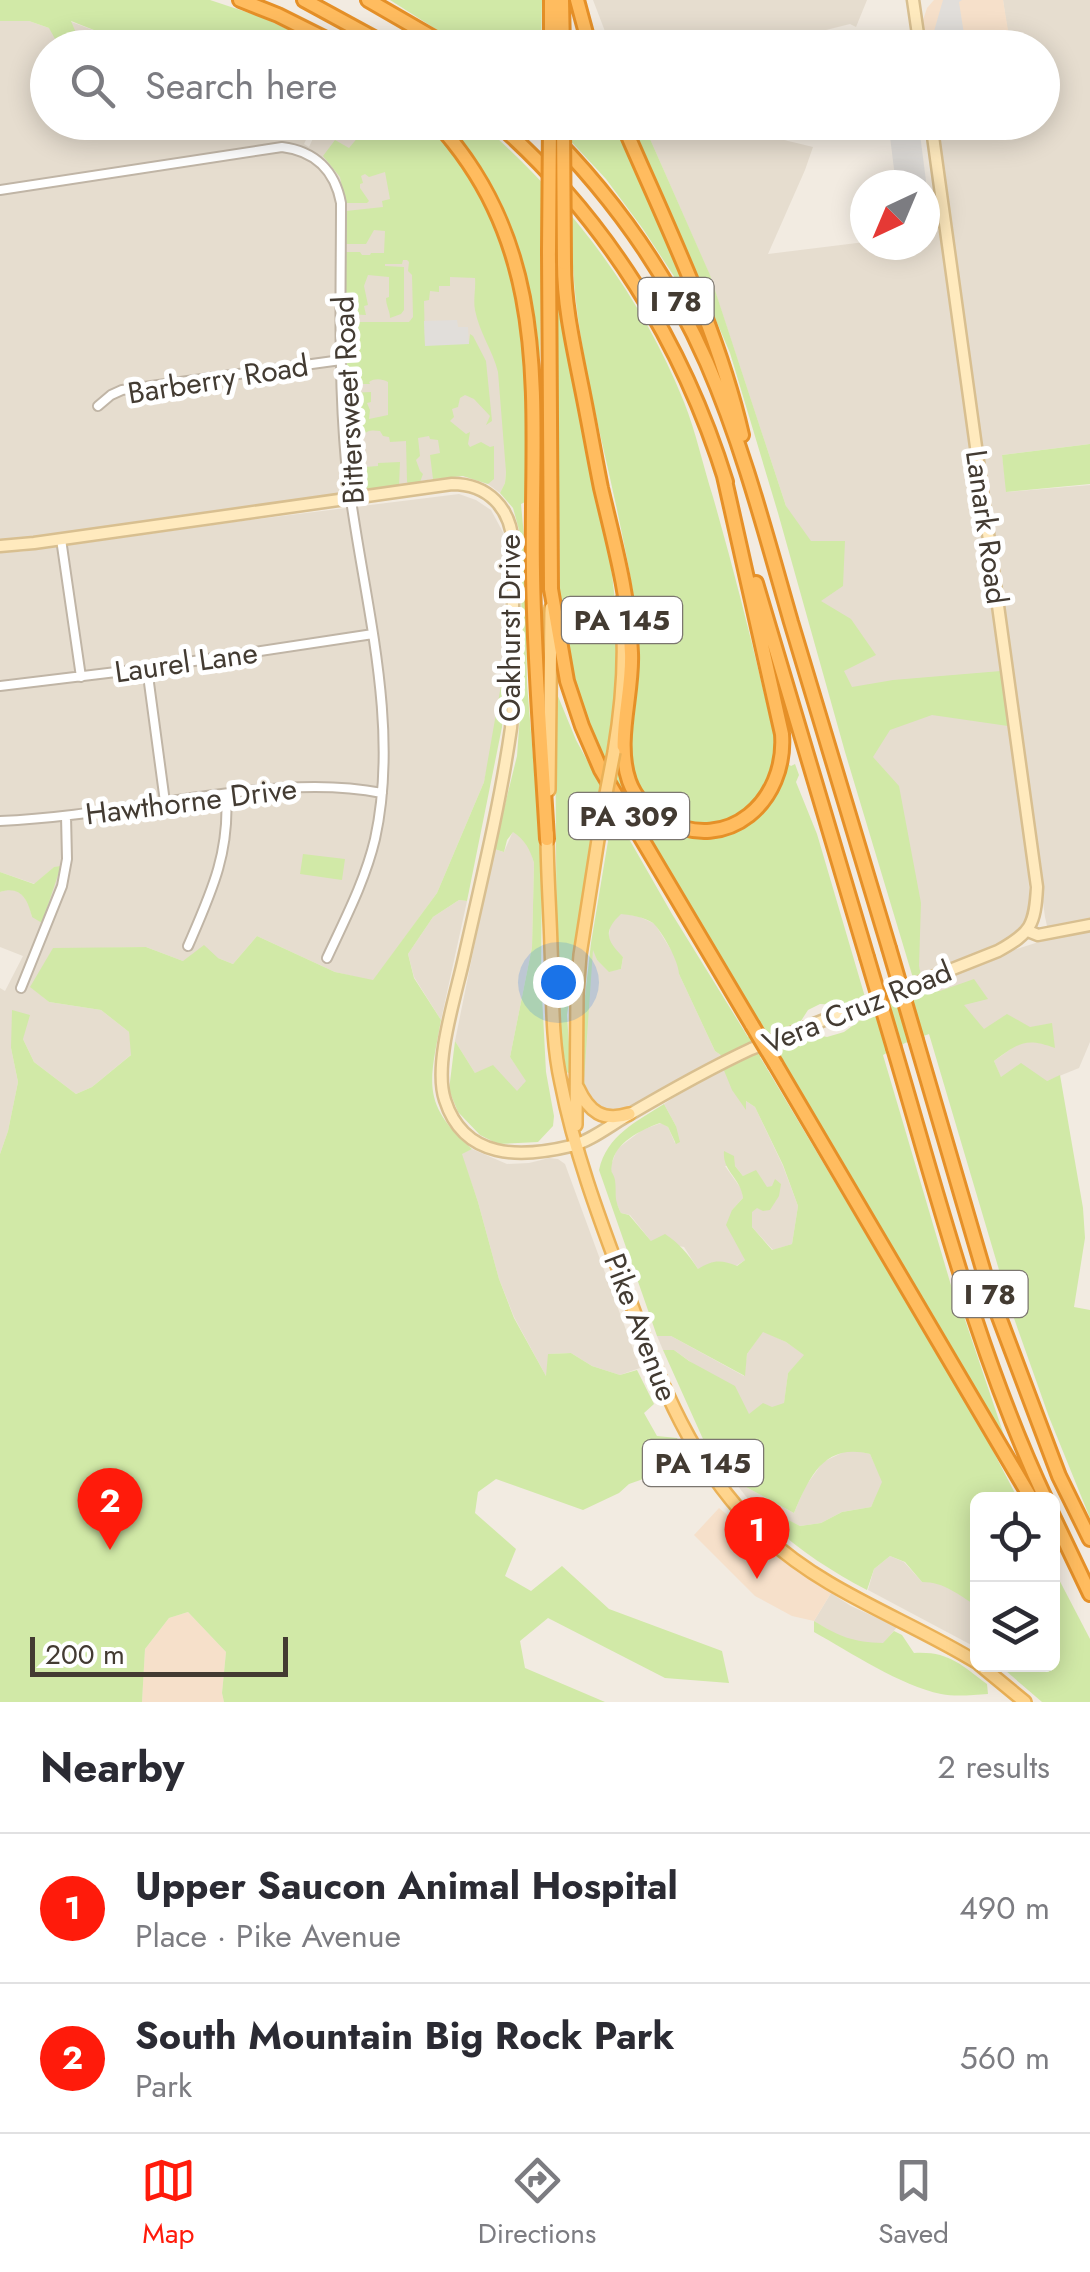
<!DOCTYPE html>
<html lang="en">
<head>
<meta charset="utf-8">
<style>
  :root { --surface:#fff; --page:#f7f7f7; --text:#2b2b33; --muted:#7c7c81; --line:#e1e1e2; --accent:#ff1b0b }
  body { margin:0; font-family:Jost,sans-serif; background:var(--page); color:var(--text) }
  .controls { position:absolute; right:30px; bottom:30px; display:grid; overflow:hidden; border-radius:15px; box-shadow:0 5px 25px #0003 }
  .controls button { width:90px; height:90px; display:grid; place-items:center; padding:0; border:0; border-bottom:2px solid var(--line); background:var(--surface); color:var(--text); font:50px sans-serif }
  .compass { position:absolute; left:850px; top:170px; width:90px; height:90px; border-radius:50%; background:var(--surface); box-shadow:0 5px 25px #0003; rotate:224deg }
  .scale { position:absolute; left:30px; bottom:25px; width:258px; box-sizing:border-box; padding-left:10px; border:5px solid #433b32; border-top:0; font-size:28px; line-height:35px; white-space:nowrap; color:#433b32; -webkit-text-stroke:8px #fff; paint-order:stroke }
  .you { position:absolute; left:558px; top:982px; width:35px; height:35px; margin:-25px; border:8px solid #fff; border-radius:50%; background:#1a73e8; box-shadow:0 0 0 15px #1a73e833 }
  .badge { display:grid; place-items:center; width:65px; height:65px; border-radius:50%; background:var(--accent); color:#fff; font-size:32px; font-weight:700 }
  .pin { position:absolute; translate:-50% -82px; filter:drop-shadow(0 2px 5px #0008) }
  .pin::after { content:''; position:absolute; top:52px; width:35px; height:30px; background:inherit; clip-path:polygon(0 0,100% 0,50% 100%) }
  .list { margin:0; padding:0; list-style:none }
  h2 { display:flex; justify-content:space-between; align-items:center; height:130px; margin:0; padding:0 40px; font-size:42px }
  h2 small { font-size:32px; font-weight:400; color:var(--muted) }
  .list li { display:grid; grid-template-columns:65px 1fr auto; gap:30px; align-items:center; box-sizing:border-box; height:150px; padding:0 40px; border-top:2px solid var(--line) }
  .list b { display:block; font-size:38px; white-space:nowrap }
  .list p { margin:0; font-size:32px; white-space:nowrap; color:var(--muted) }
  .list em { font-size:32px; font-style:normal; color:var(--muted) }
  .icon { flex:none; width:55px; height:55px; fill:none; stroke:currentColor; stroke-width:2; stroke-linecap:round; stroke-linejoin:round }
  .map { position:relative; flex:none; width:1090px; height:1702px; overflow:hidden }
  .search { position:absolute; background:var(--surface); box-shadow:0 5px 25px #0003; left:30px; right:30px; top:30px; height:110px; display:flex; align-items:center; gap:25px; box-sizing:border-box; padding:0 35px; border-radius:55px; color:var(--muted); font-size:38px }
  .sheet { height:430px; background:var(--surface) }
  nav { display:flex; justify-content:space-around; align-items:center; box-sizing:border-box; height:140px; border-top:2px solid var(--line); background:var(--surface); font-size:28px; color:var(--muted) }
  nav a { display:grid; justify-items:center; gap:5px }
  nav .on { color:var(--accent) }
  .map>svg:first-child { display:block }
  .residential { fill:#e6ddcf }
  .commercial { fill:#f6e0ca }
  .green { fill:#d1e9a7 }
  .parking { fill:#e1deda }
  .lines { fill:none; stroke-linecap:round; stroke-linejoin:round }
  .street-casing { stroke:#c0b5a6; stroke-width:12 }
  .secondary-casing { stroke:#d8bf90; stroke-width:15 }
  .primary-casing { stroke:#eab157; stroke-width:16 }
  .highway-casing { stroke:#e59028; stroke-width:18 }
  .street { stroke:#fff; stroke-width:8 }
  .secondary { stroke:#ffeabe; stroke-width:10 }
  .primary { stroke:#ffd58d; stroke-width:11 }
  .highway { stroke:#ffbc5f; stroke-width:12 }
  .primary-bridge-casing { stroke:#eab157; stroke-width:16; stroke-linecap:butt }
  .highway-bridge-casing { stroke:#e59028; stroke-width:18; stroke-linecap:butt }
  .primary-bridge { stroke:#ffd58d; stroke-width:11 }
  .highway-bridge { stroke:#ffbc5f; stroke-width:12 }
  .labels { text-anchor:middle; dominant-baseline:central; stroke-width:10; stroke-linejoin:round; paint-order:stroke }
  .shield { fill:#fff; stroke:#7b7670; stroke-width:2.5 }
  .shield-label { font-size:28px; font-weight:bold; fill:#433b32 }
  .street-label { font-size:30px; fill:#433b32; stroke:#fff }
</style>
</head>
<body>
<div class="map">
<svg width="1090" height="1702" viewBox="0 0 1090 1702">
  <rect width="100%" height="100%" fill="#f2ebe1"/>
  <path class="residential" d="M593 0H867L856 27 850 24 814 33V37L782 36 765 48 611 47Z
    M1003 0H1090V444L1002 455 1007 492 1090 485V918L1051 928 1047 926 1045 917 996 543 936 123 1042 122V48L991 47 990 39 1008 36Z
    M0 21H29L49 28 69 21 109 36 123 47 48 48V122L314 123 304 144 309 147 320 123H401L503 299 506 472 505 483 500 493 488 484 463 476 433 479 301 502 25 541H0Z
    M643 123H751L772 137 813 147 805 170 768 254 865 242V245H925V233L940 231 1028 869 1030 906 1026 918 1020 928 1000 943 921 975 891 862 786 506 710 276Z
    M459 494 476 500 491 510 505 536 504 668 497 723 484 782 437 893 373 981 335 972 257 936 233 964 218 958 183 961 146 947 53 949 31 987 49 1002 101 1010 129 1032 132 1054 92 1087 76 1094 34 1062 23 1039 11 1048 18 1082 8 1131 0 1154V988L5 991 23 956 0 947V892L9 889 19 891 29 904 32 917 54 867 35 884 0 872V552H20L241 521Z
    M513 831 522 838 530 850 534 863 532 947 510 1057 527 1081 518 1092 475 1073 455 1041 494 849 504 852Z
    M459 900 467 901 441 1020 414 977 408 954 433 917Z
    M621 913 640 917 655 924 679 963V974L715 1051 722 1056 629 1108 617 1111 598 1107 588 1097 584 1080V1058L593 943 597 960 609 971 621 969 623 957 610 945 609 937 610 924Z
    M1090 932V1042L1079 1068 1047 1081 1001 1078 994 1061 1019 1043 1037 1041 1030 1027 984 1030 963 1005 940 991H932L925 989 1007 952 1051 938Z
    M723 1068 746 1101 755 1107 783 1166 798 1206 792 1244 773 1250 752 1227V1211L772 1186 767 1188 750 1175 743 1176 735 1166H725L742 1190 743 1198 732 1210 745 1260 736 1266 698 1269 684 1247 651 1241 630 1215 621 1213 614 1198 615 1182 610 1168 617 1149 642 1130 661 1123 668 1127 675 1143 676 1126 664 1104 703 1078Z
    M472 1149 507 1164 529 1163 549 1158 558 1159 565 1164 640 1368 620 1375 592 1366 571 1353 549 1354 547 1378 514 1317 499 1279 478 1202 461 1153Z
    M763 1331 786 1342 805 1355 788 1373 784 1404 749 1415 739 1397 674 1350H663L657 1336H671L744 1376 747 1354Z
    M850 1449 870 1454 883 1482 871 1507 842 1512 821 1523 800 1526 771 1512 748 1499 733 1480 794 1513 805 1487 823 1462Z
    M890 1556 904 1562 922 1582H936L977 1596V1648L868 1590 874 1569Z
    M831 1593 851 1606 897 1627 883 1644 856 1642 833 1633 814 1621Z"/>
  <path class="commercial" d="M934 0H1003L1009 36 990 39 991 47H925L922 23 927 8Z
    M719 1508 796 1571 831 1593 814 1621 792 1616 755 1596 694 1535Z
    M188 1612 226 1652 222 1693 224 1702H142L145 1649 169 1618Z"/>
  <path class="green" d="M0 0H210L261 17 325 47H123L109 36 71 21 79 40 59 46 49 28 29 21H0Z
    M390 0H542L541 47H464Z
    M479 122C567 198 641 294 684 402 696 432 703 466 713 497 736 577 756 658 775 740 775 755 775 771 768 785 738 842 649 835 633 771 628 751 633 731 635 711 637 681 639 649 636 619 634 589 627 559 621 529 601 429 571 332 572 229L542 195 540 368C536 277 505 191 444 123Z
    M349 123H426L444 145H446C464 170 482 196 495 225 534 311 526 409 527 501L521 504 525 547 527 684 542 866 541 976 546 1072 554 1116 553 1126 538 1142 498 1144 480 1135 458 1112 449 1090 455 1041 475 1073 493 1065 517 1091 526 1081 510 1057 532 947 534 863C530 849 525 840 513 832L507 840 504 852 494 849 517 756 522 688 521 537 513 508 500 493 505 483 506 472 498 372C493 351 479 332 475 310 473 300 476 288 475 278L450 277V286H439V292L430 291 429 300 424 301 425 345 469 343 470 334 473 336 486 361 492 421 486 425 490 416 474 399 465 395 460 398 458 407 452 409 454 417 450 421 466 434 470 432 468 444 470 447 481 442 490 447 494 446V479L488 484 463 476 433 479 430 455 440 453 438 440 430 439 429 436 418 438 420 456 416 460 420 471 423 474 420 482 409 484 407 482 406 441 390 442 389 437 383 436 380 431C372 430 367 430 362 436L365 467 378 466V463L400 462 399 486 356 490 352 472 347 396 349 393 371 392V402L367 403 370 410 369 419 388 415V382C382 379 375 378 369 382L370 384H347L346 321 351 319V322H409L413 317 412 275 408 271 409 262 407 260H403L402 264H385V266L404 267V310L401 314 390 318C390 311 386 306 386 298L389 297V277L368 275 364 286 368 305 364 306 366 315 346 314 345 252H360L362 255H370L371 253H384L385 231 374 230 366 244H346V211L383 207 382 201 390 199 385 172 369 177 365 174 361 176 363 183 360 184V188L369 201 367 203H345L340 177 323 156 335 140 349 148 359 136 355 132 358 128Z
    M554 123H563L573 133V123H615L686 287 683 290 643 229 606 179Z
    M632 123H643L710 275 786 506 811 541H845L843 586 821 601 851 619 876 655 844 671 852 687 893 680 1001 671 1008 726 932 715 890 730 873 757 899 786 921 903 919 966 921 975 913 978 845 752 778 513 730 353Z
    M557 300 560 306C576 420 616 533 618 650 618 676 619 707 611 733 609 740 605 746 608 754 611 761 616 767 620 773 626 784 630 797 638 807 663 838 705 845 740 828 767 814 780 792 787 763L791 766 795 764 799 775 796 782 817 834 865 997 842 1005 820 1004 808 1010 799 1024 722 1056 715 1051 679 974C679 962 662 931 653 923 644 917 631 915 621 914 603 931 606 940 623 957L621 969 609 972 597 960 593 950 584 1080 588 1097 598 1107 617 1111 611 1112 594 1107 584 1091 582 1077 584 1005 591 943 613 811 672 914 748 1037 765 1030 745 1001 601 755 577 695 564 639 560 598Z
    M1090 444V484L1006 492 1002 455Z
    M504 668 502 727 467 901 459 900 433 917 408 954 414 978 441 1020C430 1082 420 1103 472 1149L462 1154 478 1202 499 1279 514 1318 546 1376 548 1354 571 1353 592 1366 620 1375 637 1370 654 1404 644 1413 657 1436 677 1438 690 1463 684 1474 666 1471 629 1484 619 1493 583 1510 496 1479 478 1492 475 1513 516 1549 505 1576 531 1591 562 1566 609 1609 722 1651 729 1683 665 1678 548 1618 520 1641 525 1668 605 1702H224L222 1693 226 1652 188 1612 169 1618 145 1649 142 1702H0V1154L8 1131 18 1082 11 1048 12 1010 30 1015 23 1039 34 1062 76 1094 92 1087 131 1055 129 1032 101 1010 49 1002 30 987 53 948 146 947 183 961 204 945 218 958 233 964 257 936 335 972 373 980 437 893 484 782Z
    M555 689 576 740 601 786 567 1015 571 1074 566 1072 557 1000Z
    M303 854 345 859 342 880 300 874Z
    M61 866 42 923 32 917C28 899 20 885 0 892V872L34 884 54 867Z
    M974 979 988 999 964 1005 984 1029 1007 1014 1030 1027 1052 1023 1055 1048C1025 1037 1019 1043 994 1061L1001 1077 1021 1063 1047 1081 1060 1075 1083 1208 1085 1238 1074 1307 1090 1310V1518L1049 1417 1010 1307 929 1034 905 1043 883 1055 953 1292 956 1293 1006 1441 796 1085 777 1049 760 1057 980 1426 1018 1499 978 1500 977 1606C958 1595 945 1582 922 1582L905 1562 890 1556 874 1569 867 1590C823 1567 780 1538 748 1499L800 1526 821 1523 842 1512 871 1507 882 1482 870 1454C824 1443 810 1476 794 1513L733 1480 703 1439 663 1350H674L689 1361 735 1386 749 1414 763 1403 772 1407 784 1403 788 1373 804 1355 786 1342 763 1332 747 1354 745 1376 671 1336H657L599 1170C607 1135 636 1122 664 1104L676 1126 680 1142 676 1144 668 1127 660 1123C641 1130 615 1142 612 1164 610 1174 613 1171 615 1180 617 1196 613 1196 621 1213L629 1215 651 1241 665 1234C680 1244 688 1254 698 1269 712 1260 721 1259 737 1266L745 1260 726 1225 732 1210 743 1198C741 1178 722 1171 724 1151L734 1156 735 1166 743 1176 756 1170 767 1187 772 1186 775 1179 781 1184 779 1196 770 1210 763 1211 757 1208 752 1212V1227L772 1250 792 1244 798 1206 783 1165 755 1107 746 1101V1110L732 1090 723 1068 807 1033 827 1037 844 1032 870 1013 917 991 925 989 940 991Z
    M1053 1568 1090 1639V1702H1042L999 1665 1052 1664Z
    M814 1621C840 1637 853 1642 883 1643L894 1631 902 1635 914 1653C949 1651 961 1665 987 1684L988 1694C972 1695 956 1697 941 1694 901 1686 850 1652 814 1632Z"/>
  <path class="parking" d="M943 0H962L959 2 966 47H926L924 36 929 39 932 38Z
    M920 134 931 220 930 226 925 227V185H896L890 137Z
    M457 320 458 327H468L469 344 425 346 424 321Z"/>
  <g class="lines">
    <g class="street-casing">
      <path id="street" d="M0 190 282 147C315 151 335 171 341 203 341 289 338 376 346 462 359 584 402 717 375 839 365 881 345 919 327 958
        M98 406 111 395 122 390 341 360
        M61 539 81 677
        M147 668 165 802
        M0 686 141 669 373 634
        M0 821C72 818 143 804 214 795 271 788 326 782 382 793
        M188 946C211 893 230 853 226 794
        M21 988 62 886 67 859 66 816"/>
    </g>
    <g class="secondary-casing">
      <path id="secondary" d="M913 0 920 48
        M0 546 34 543 452 484C488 484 511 508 513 544V702L511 728C500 805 481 882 464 958 456 995 433 1064 445 1100 464 1160 521 1158 571 1146 590 1141 608 1127 625 1117 666 1093 708 1069 751 1049L998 951C1031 933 1035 925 1037 887L931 122
        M1028 931 1038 935 1090 925"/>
    </g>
    <g class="primary-casing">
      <path id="primary" d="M614 752C622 704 627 651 620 602
        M549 790 551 608
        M547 833C547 871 550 909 551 947 553 993 551 1038 561 1083 574 1150 598 1215 622 1279 657 1373 688 1464 764 1535 826 1593 907 1619 978 1663
        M578 1088C589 1112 603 1122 629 1114
        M576 1125 577 994 580 955 602 814
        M979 1664 1025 1702"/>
    </g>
    <g class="highway-casing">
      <path id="highway" d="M240 0 278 15 344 48
        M304 0 392 48
        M368 0 451 48
        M562 0 563 48
        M577 0 590 48
        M551 48V0
        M436 122C557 254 530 409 533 572 534 661 542 750 547 839
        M496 122C606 218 683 343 726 482
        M538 122C609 191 667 272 707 363 743 446 766 535 791 622 824 731 857 840 889 948
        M622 122C666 225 717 326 742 435
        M549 251 551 589 567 681 582 726 601 770 752 1025
        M564 263C564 304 573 344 581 384 588 418 594 453 601 488 614 543 629 596 631 653 633 694 615 741 629 781 635 798 648 811 664 820 728 855 787 801 782 734L724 476
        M756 583 867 957
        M916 1040 990 1293 1059 1476 1090 1539
        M894 1048C939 1200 978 1355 1046 1500
        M776 1065 1032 1500
        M1052 1514 1090 1594"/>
    </g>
    <use href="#street" class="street"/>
    <use href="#secondary" class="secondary"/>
    <use href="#primary" class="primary"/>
    <use href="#highway" class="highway"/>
    <g class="primary-bridge-casing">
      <path id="primary-bridge" d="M602 814 614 752"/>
    </g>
    <g class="highway-bridge-casing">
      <path id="highway-bridge" d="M563 122 564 263
        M549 251 550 122
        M889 948 916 1040
        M867 957 894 1048
        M752 1025 776 1065"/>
    </g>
    <use href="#primary-bridge" class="primary-bridge"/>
    <use href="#highway-bridge" class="highway-bridge"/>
  </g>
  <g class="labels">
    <g class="shield">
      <rect x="638.5" y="278" width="75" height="46" rx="8"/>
      <rect x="562" y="597" width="120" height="46" rx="8"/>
      <rect x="569" y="793" width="120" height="46" rx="8"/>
      <rect x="952.5" y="1271" width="75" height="46" rx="8"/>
      <rect x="643" y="1440" width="120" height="46" rx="8"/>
    </g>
    <g class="shield-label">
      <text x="676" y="301">I 78</text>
      <text x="622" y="620">PA 145</text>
      <text x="629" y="816">PA 309</text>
      <text x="990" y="1294">I 78</text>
      <text x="703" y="1463">PA 145</text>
    </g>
    <g class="street-label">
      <text transform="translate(218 379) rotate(-9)">Barberry Road</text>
      <text transform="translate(348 400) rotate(-93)">Bittersweet Road</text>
      <text transform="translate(987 527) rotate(82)">Lanark Road</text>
      <text transform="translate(509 628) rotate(-90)">Oakhurst Drive</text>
      <text transform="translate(186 662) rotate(-8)">Laurel Lane</text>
      <text transform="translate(191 801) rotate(-7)">Hawthorne Drive</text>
      <text transform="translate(857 1007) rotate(-22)">Vera Cruz Road</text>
      <text transform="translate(641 1327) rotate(69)">Pike Avenue</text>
    </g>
  </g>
</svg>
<div class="controls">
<button><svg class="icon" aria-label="locate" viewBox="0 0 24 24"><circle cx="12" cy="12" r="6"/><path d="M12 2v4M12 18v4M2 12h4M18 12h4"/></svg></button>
<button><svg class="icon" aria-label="layers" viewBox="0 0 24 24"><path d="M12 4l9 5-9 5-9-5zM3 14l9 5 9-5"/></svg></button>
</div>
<svg class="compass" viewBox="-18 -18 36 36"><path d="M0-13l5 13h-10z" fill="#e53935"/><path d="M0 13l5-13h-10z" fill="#7c7c81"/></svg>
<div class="scale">200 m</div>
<div class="you"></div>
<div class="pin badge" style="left:757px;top:1579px">1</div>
<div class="pin badge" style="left:110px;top:1550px">2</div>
<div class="search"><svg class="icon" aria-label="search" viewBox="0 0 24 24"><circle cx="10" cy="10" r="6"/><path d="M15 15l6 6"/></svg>Search here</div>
</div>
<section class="sheet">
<h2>Nearby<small>2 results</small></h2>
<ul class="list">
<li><span class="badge">1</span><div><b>Upper Saucon Animal Hospital</b><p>Place · Pike Avenue</p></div><em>490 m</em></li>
<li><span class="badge">2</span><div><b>South Mountain Big Rock Park</b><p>Park</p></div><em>560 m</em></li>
</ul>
</section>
<nav>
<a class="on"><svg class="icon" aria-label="map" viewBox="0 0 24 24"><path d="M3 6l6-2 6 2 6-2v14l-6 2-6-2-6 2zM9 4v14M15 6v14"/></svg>Map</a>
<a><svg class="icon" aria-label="directions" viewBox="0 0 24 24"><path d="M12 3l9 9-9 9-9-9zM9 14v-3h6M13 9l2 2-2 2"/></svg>Directions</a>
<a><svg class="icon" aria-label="saved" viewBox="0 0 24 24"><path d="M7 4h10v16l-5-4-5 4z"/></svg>Saved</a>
</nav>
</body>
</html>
